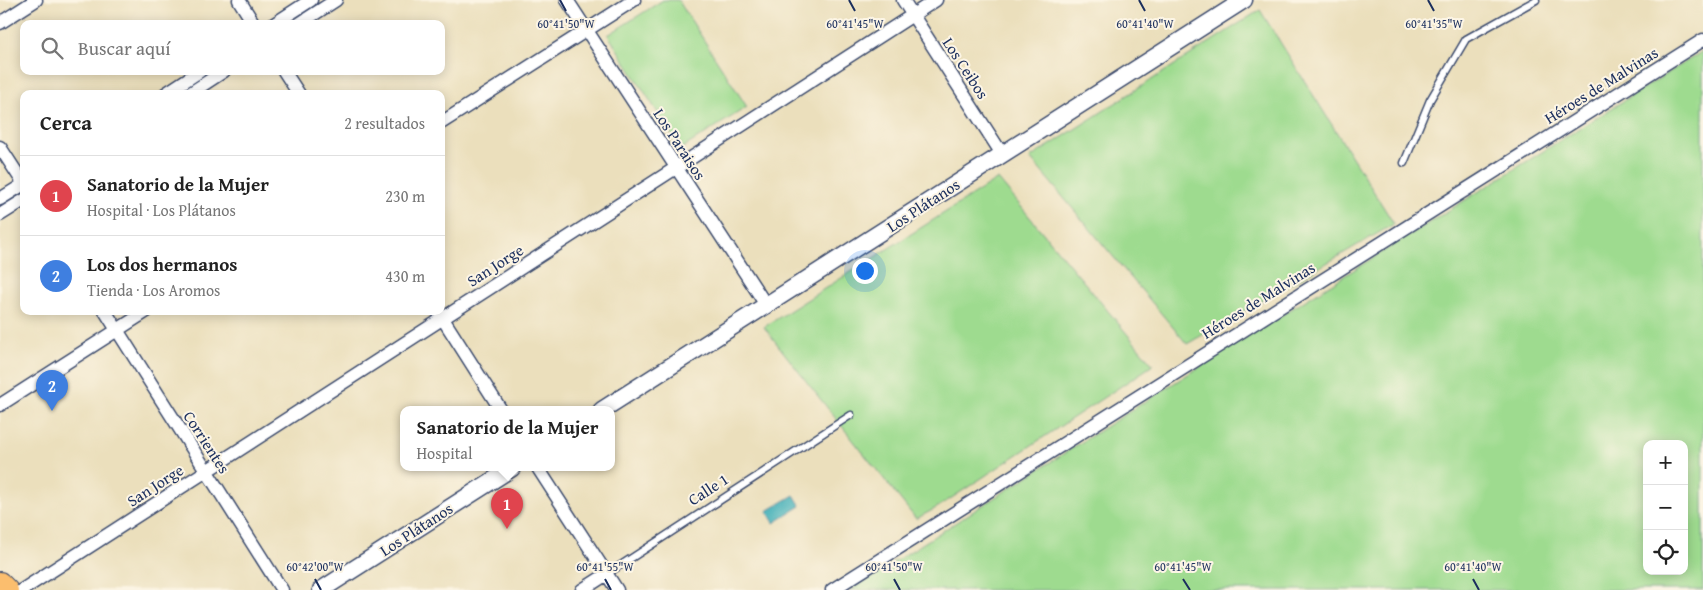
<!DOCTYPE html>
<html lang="es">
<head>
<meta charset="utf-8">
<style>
  :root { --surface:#fff; --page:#f6f6f6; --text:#222; --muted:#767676; --line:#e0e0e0; --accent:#0b8043 }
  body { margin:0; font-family:"Gentium Book Plus",serif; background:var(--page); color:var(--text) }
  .controls { position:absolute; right:15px; bottom:15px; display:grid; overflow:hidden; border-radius:10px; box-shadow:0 2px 12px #0003 }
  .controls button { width:45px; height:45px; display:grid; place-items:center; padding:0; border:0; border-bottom:1px solid var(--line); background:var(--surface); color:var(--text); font:25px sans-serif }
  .you { position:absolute; left:864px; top:270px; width:18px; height:18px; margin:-12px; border:4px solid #fff; border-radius:50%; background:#1a73e8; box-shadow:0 0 0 8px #1a73e833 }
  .badge { display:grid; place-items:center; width:32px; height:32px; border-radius:50%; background:var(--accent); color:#fff; font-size:16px; font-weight:700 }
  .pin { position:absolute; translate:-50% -41px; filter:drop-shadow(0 1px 2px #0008) }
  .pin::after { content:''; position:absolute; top:26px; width:18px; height:15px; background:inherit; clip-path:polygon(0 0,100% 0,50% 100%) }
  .popup { position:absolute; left:400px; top:406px; width:215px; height:65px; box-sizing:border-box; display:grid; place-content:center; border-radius:10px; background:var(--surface); filter:drop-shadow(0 1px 4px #0005); font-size:16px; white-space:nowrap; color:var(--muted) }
  .popup b { font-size:19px; color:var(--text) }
  .popup::after { content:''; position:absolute; left:50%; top:100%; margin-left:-10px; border:10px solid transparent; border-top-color:var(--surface) }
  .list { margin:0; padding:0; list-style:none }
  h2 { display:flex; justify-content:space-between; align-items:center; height:65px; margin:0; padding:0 20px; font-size:21px }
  h2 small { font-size:16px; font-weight:400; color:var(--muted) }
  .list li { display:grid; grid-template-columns:32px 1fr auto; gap:15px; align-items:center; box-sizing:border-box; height:80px; padding:0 20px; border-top:1px solid var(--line) }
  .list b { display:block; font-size:19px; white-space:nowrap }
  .list p { margin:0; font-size:16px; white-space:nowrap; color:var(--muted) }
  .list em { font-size:16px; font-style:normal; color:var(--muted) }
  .icon { flex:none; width:28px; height:28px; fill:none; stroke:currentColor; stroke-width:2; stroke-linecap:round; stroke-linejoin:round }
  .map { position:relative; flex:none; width:1703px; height:590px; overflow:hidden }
  .search { position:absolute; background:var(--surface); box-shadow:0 2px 12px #0003; left:20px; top:20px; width:425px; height:55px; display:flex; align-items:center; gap:12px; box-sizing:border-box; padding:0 18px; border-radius:10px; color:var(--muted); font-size:19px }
  .panel { position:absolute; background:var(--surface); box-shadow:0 2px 12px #0003; left:20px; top:90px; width:425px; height:225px; border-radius:10px }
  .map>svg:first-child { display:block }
  .green { fill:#9edb8f; stroke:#5c8576; fill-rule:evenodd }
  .water { fill:#3daeb7; stroke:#2c6e8a }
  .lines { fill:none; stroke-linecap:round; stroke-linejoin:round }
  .service-casing { stroke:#3a496c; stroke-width:9 }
  .minor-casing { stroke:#3a496c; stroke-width:15 }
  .tertiary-casing { stroke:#3a496c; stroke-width:19 }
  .primary-casing { stroke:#3a496c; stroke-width:22 }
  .service { stroke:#fff; stroke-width:6 }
  .minor { stroke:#fff; stroke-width:12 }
  .tertiary { stroke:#fff; stroke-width:16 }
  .primary { stroke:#fbbe6e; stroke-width:20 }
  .ticks { fill:none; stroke:#1b2f5e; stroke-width:2 }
  .labels { text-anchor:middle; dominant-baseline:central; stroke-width:4; stroke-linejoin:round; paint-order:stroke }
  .street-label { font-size:16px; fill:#1b2f5e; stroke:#fcf5e5 }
  .ticks-label { font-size:12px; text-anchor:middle; fill:#1b2f5e; stroke:#fcf5e5; stroke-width:4; stroke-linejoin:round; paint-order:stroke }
</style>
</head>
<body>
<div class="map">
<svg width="1703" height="590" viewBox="0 0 1703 590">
  <rect width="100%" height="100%" fill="#fcf5e5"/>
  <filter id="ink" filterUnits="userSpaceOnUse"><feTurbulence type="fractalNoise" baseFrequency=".02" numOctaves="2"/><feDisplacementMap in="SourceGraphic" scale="10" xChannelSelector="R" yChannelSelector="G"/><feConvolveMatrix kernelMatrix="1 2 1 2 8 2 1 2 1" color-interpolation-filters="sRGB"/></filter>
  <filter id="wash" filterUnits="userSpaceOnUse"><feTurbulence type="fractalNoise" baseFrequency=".0096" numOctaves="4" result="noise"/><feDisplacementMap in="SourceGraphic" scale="20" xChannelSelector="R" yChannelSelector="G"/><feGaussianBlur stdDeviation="1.12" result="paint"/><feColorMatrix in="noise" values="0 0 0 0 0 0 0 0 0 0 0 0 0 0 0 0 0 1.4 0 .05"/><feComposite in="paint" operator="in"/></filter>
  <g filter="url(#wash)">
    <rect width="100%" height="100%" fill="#ebdfbc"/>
    <path class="green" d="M663 0H678L747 107 681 149 608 35Z
      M1260 10 1394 224 1187 344 1030 158Z
      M1703 51V590H850L1226 350ZM1647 444H1684V571H1647Z
      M998 179 1153 365 938 507 916 519C865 455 814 392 764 327Z"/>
    <path class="water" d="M794 495 801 506 774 523 767 511Z"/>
  </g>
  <g filter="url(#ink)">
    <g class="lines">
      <g class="service-casing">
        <path id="service" d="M1404 163 1430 100 1466 39 1536 0
          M607 574 851 415"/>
      </g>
      <g class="minor-casing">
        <path id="minor" d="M239 0 254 24
          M567 0 766 305
          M903 0 1002 154
          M0 23 36 0
          M274 24 311 0
          M299 24 336 0
          M284 71 299 94
          M165 94 200 71
          M189 94 224 71
          M441 123 634 0
          M0 147 24 184
          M0 199 24 184
          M0 215 24 200
          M105 311 282 590
          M438 311 501 410
          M0 405 147 311
          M538 468 617 590
          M22 590 936 0
          M582 590 607 574
          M832 590 1703 40"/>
      </g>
      <g class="tertiary-casing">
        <path id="tertiary" d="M602 410 1244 0
          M321 590 512 468"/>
      </g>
      <g class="primary-casing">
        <path id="primary" d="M0 582 8 590"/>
      </g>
      <use href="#service" class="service"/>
      <use href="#minor" class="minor"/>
      <use href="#tertiary" class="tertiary"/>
      <use href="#primary" class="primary"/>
    </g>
  </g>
  <path class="ticks" d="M560 0 566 11M849 0 855 11M1139 0 1145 11M1428 0 1434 11M315 579 321 590M605 579 611 590M894 579 900 590M1183 579 1190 590M1473 579 1479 590"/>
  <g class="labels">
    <g class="street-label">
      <text transform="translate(966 68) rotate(57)">Los Ceibos</text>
      <text transform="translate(1601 85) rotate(-32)">Héroes de Malvinas</text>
      <text transform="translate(680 144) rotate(57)">Los Paraisos</text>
      <text transform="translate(923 205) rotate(-33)">Los Plátanos</text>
      <text transform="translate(495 265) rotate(-33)">San Jorge</text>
      <text transform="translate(1258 300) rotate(-32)">Héroes de Malvinas</text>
      <text transform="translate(207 442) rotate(57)">Corrientes</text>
      <text transform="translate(155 485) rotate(-33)">San Jorge</text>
      <text transform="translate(708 489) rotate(-33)">Calle 1</text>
      <text transform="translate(416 529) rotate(-33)">Los Plátanos</text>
    </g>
  </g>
  <g class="ticks-label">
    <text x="1434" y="28">60°41'35"W</text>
    <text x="566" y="28">60°41'50"W</text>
    <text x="855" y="28">60°41'45"W</text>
    <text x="1145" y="28">60°41'40"W</text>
    <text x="315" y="571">60°42'00"W</text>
    <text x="605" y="571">60°41'55"W</text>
    <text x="894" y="571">60°41'50"W</text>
    <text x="1183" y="571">60°41'45"W</text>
    <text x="1473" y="571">60°41'40"W</text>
  </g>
</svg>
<div class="controls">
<button>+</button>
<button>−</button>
<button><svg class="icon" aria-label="locate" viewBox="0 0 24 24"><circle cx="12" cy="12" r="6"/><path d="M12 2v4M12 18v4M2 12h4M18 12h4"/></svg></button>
</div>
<div class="you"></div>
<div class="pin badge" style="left:507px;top:529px;background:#e0444e">1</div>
<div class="popup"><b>Sanatorio de la Mujer</b>Hospital</div>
<div class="pin badge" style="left:52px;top:411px;background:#3f7fe0">2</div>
<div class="search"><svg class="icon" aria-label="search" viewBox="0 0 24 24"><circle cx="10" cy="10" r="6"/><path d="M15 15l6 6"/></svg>Buscar aquí</div>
<section class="panel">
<h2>Cerca<small>2 resultados</small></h2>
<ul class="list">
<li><span class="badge" style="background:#e0444e">1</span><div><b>Sanatorio de la Mujer</b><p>Hospital · Los Plátanos</p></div><em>230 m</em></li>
<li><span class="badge" style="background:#3f7fe0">2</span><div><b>Los dos hermanos</b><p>Tienda · Los Aromos</p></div><em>430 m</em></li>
</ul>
</section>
</div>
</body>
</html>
